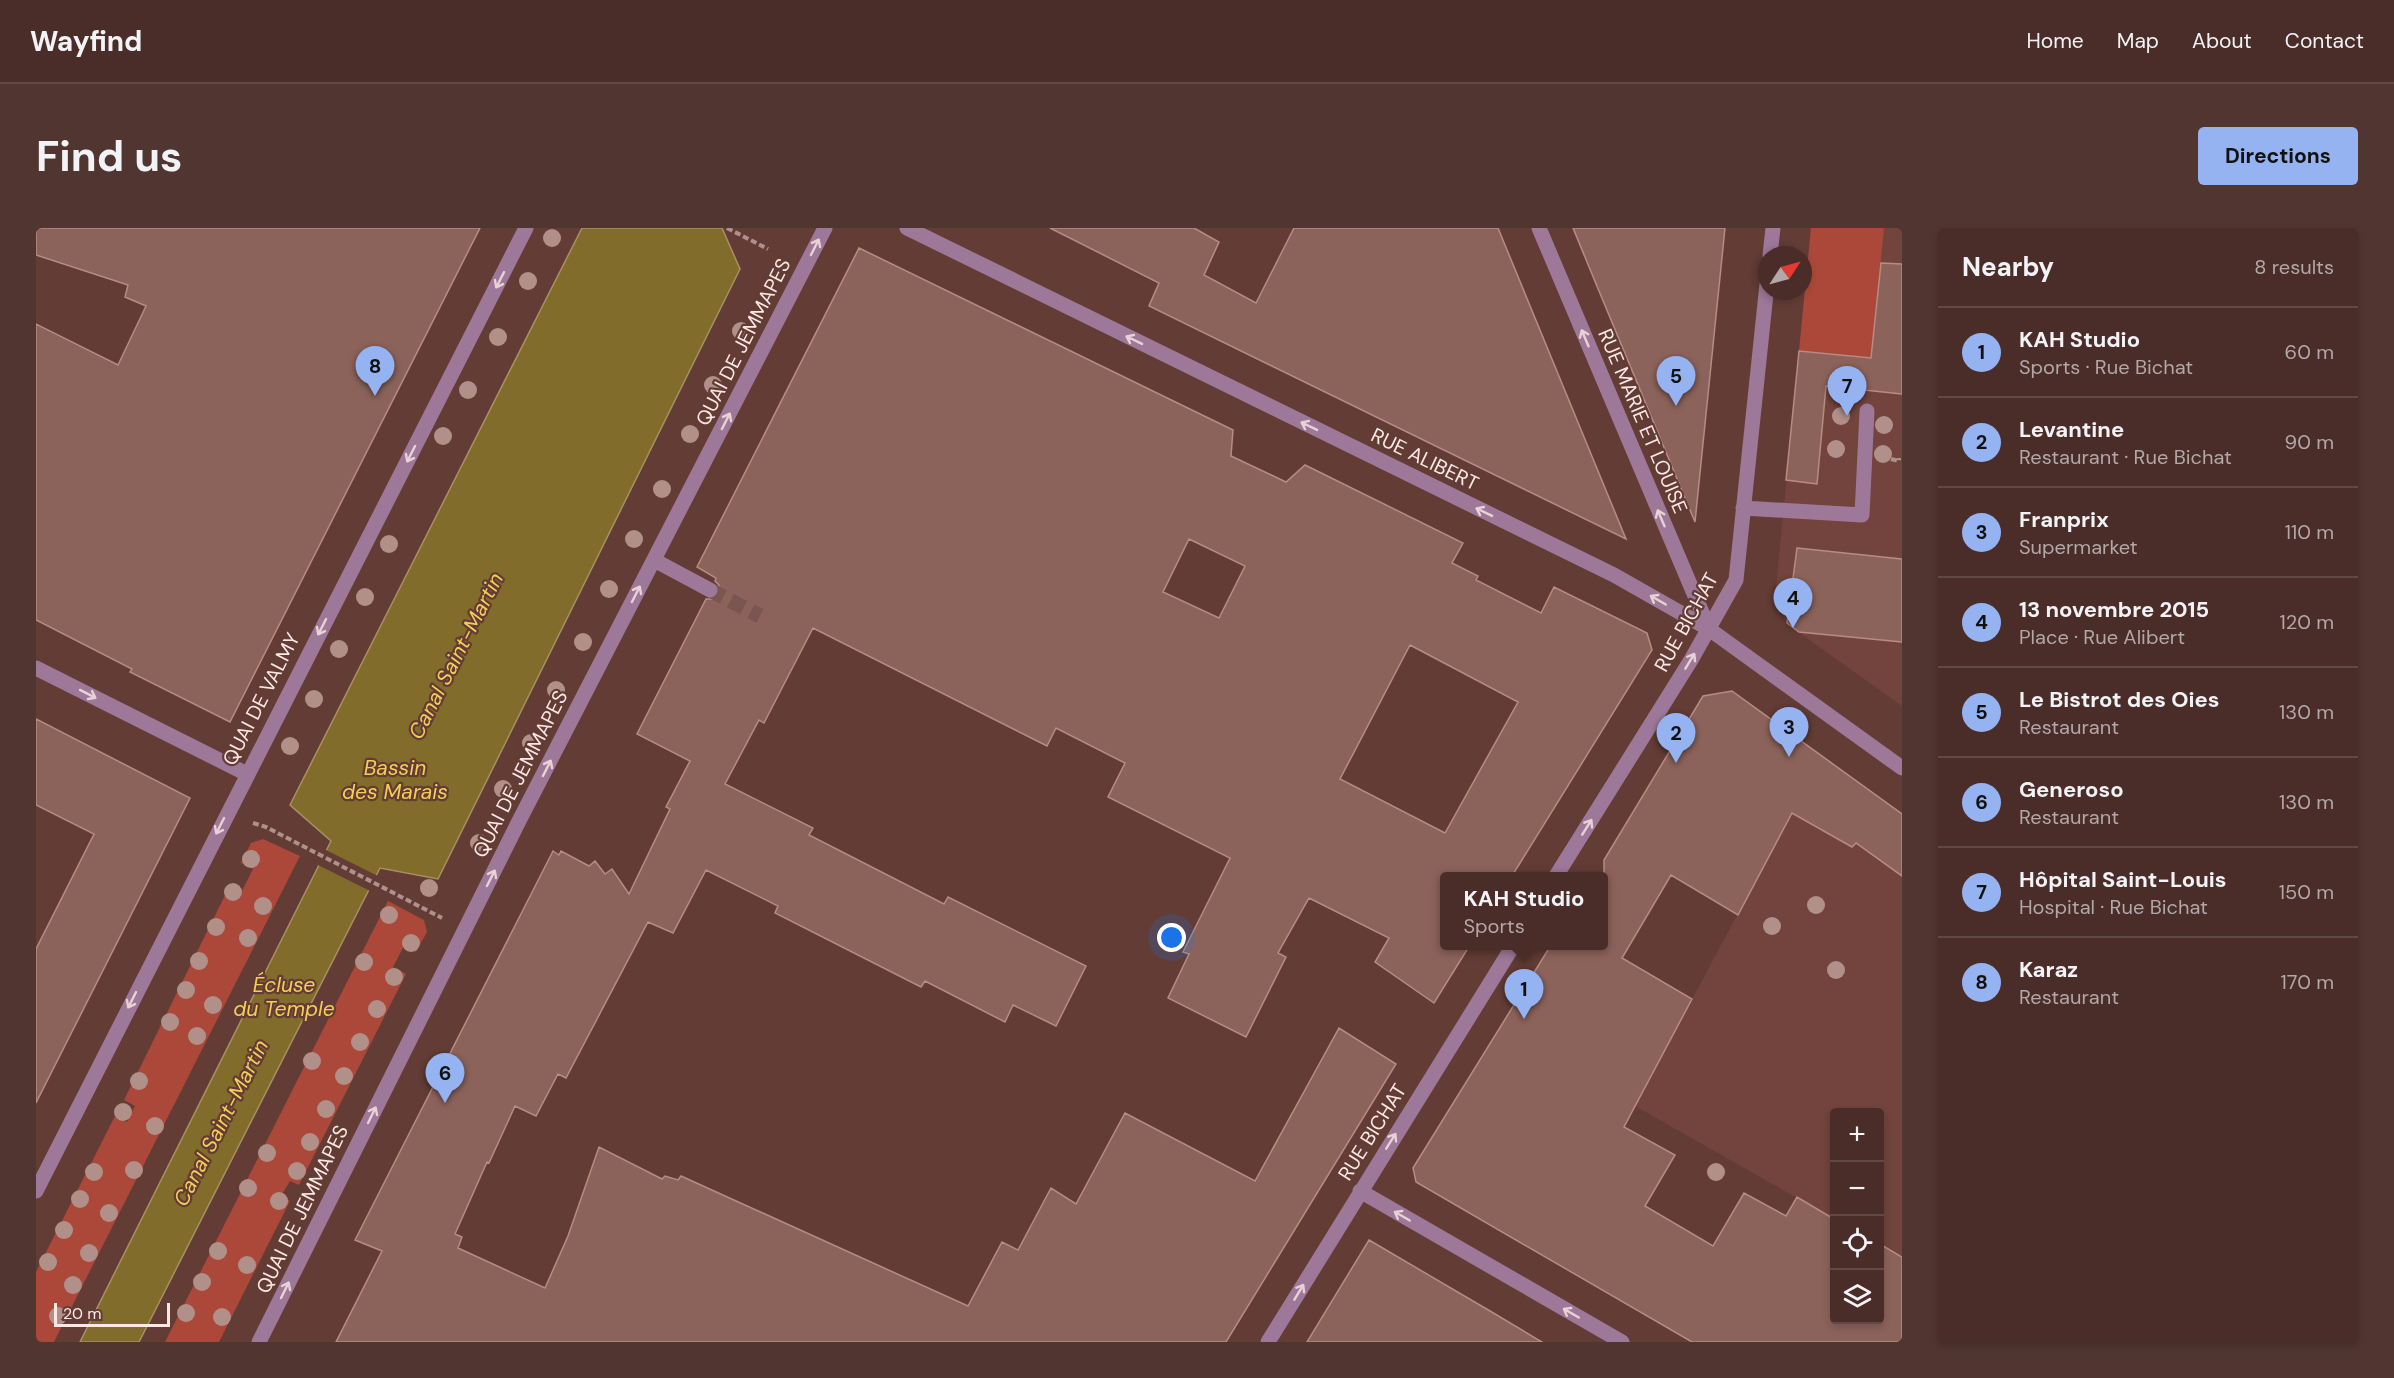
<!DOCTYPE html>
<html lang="en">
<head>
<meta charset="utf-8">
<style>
  :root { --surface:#4a2d28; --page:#513530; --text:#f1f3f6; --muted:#b2a8a8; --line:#614945; --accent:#95b2f1 }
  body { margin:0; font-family:"DM Sans",sans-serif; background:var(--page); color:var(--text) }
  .controls { position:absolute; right:18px; bottom:18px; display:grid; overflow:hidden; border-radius:6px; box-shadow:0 3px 9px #0003 }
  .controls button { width:54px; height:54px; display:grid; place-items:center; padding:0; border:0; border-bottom:2px solid var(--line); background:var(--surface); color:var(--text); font:30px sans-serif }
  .compass { position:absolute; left:1722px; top:18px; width:54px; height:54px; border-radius:50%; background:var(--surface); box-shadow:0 3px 9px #0003; rotate:54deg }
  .scale { position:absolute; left:18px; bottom:15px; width:116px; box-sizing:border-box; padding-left:6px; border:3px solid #fce8e5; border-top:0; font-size:16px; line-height:21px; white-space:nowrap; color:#fce8e5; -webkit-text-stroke:4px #623c35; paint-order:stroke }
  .you { position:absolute; left:1136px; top:710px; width:21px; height:21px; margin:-15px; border:4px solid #fff; border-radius:50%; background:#1a73e8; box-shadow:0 0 0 9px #1a73e833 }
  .badge { display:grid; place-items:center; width:39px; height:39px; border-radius:50%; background:var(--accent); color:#111; font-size:20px; font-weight:700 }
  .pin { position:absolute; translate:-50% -50px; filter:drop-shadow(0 2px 3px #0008) }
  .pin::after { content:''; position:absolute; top:32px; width:21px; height:18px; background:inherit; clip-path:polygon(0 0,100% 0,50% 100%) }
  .popup { position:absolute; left:1404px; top:644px; width:168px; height:78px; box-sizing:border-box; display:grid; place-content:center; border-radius:6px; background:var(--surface); filter:drop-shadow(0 2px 4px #0005); font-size:20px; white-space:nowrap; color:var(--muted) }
  .popup b { font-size:22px; color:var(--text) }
  .popup::after { content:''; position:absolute; left:50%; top:100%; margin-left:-12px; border:12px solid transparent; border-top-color:var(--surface) }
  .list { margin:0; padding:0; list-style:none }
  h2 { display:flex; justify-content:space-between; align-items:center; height:78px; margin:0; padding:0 24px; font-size:26px }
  h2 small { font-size:20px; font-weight:400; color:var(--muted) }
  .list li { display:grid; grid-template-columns:39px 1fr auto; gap:18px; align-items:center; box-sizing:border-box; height:90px; padding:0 24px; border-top:2px solid var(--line) }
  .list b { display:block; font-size:22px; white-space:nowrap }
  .list p { margin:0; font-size:20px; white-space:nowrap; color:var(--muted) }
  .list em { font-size:20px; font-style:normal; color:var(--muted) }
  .icon { flex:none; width:33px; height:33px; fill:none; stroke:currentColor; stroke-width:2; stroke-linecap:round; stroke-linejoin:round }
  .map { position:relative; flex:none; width:1866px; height:1114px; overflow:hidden; border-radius:6px }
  header { display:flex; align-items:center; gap:36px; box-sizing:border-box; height:84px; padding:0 30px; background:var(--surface); border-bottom:2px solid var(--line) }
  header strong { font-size:28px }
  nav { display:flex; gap:33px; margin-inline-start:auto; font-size:21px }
  .intro { display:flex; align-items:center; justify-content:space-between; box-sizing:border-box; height:144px; padding:0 36px }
  h1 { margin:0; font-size:42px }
  .button { padding:15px 27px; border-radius:6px; background:var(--accent); color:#111; font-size:21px; font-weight:700 }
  main { display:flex; gap:36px; padding:0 36px }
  aside { flex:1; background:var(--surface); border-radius:6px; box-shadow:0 3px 9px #0003 }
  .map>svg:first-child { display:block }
  .built { fill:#72443d }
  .green { fill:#ab4839 }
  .water { fill:#826c2b; stroke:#a79163; stroke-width:1.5 }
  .pier { fill:#623c35 }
  .building { fill:#8c635b; stroke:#b88c83; stroke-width:1.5; fill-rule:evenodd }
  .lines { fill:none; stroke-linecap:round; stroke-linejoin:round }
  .minor-tunnel { stroke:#79564f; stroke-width:15; stroke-dasharray:15 8; stroke-linecap:butt }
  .path { stroke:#ae918c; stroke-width:4; stroke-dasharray:6 3; stroke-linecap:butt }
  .minor { stroke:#9e7899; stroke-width:15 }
  .tree { fill:#b2908a }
  .oneway { stroke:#e9d2d6 }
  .labels { text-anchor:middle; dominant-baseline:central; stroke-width:4.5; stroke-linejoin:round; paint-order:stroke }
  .street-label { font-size:20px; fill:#fce8e5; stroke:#623c35 }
  .water-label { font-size:21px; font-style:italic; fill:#f5ce58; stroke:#623c35 }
</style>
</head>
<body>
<header>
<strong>Wayfind</strong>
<nav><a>Home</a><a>Map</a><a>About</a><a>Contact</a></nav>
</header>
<div class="intro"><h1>Find us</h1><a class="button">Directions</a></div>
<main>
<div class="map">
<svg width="1866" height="1114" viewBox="0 0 1866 1114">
  <rect width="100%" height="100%" fill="#623c35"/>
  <path class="built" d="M1775 0H1866V478L1751 396 1739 369Z
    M1786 528 1866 586V1029L1844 1016V884H1798V991L1599 878Z"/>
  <path class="green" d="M1775 0H1848L1835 130 1763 123Z
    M227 611 264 628 18 1114H0V1044L79 888 91 894 99 878 88 872 194 657 206 663 217 641 205 635 215 615Z
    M352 673 388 692 391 704 380 724 368 718 357 739 370 746 263 957 254 953 245 968 254 973 183 1114H129Z"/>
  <path class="water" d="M546 0H686L704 41 402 651 344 640 103 1114H44L295 613 254 577Z"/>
  <path class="pier" d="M288 621 344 649 336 664 280 636Z"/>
  <path class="building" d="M0 0H444L194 494 94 444 96 441 0 392V96L82 137 110 78 89 69 92 57 0 27Z
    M1014 0H1158L1183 14 1168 47 1220 75 1258 0H1462L1590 311 1113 78 1123 55Z
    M1537 0H1689L1659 294 1558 51Z
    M823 20 1197 202 1195 228 1250 254 1269 237 1427 315 1416 335 1442 348 1440 352 1505 385 1518 359 1611 405 1616 422 1476 648H1408V717H1434L1398 775 1339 734 1353 710 1273 670 1242 725 1250 729 1210 809 1132 770 1153 726 1147 724 1194 630 1072 569 1089 535 1020 500 1011 518 777 400 728 495 723 492 689 556 777 600 773 607 908 676 912 669 1050 738 1020 798 977 777 969 794 889 753 885 759 739 685 742 678 670 642 637 705 612 694 530 850 522 846 500 888 479 878 453 935 451 934 419 1006 426 1009 422 1020 509 1060 532 1008 563 919 626 951 629 948 642 952 645 948 932 1078 966 1014 982 1022 1015 960 1040 976 1089 885 1219 953 1303 800 1360 836 1190 1114H300L346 1023 319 1012 517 623 523 627 525 623 553 638 559 633 569 646 576 641 593 666 634 581 630 579 654 533 601 506 670 371H679L683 366V357L679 353 680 350 661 339ZM1153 311 1209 338 1183 390 1127 364ZM1374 417 1482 474 1409 605 1304 551Z
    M1845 35 1866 36V166L1790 158 1781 256 1750 252 1763 123 1835 130Z
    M1761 320 1866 331V414L1763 404 1751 395Z
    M1696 463 1866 586V648L1820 615 1816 619 1756 585 1702 687 1635 647 1586 730 1656 771 1588 899 1639 927 1609 978 1677 1018 1708 965 1750 988 1761 969 1798 991V1092H1844V1016L1866 1029V1114H1656L1380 954 1377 940 1515 717H1568V632L1667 468Z
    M0 491 154 570 0 875V721L58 606 0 577Z
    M1333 1012 1454 1083 1506 1114H1271Z"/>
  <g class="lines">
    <path class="minor-tunnel" d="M674 362 724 388"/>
    <path class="path" d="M691 0 732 21
      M1855 231 1863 233V230
      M217 595 230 599 406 690"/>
    <path class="minor" d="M871 0 1578 347 1673 401 1866 540
      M1503 0 1673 401
      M1734 27 1737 0
      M1707 280 1826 287 1831 183
      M618 332 674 362
      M0 440 211 546
      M1520 648 1655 432 1700 352 1731 56
      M0 963 490 0
      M1324 963 1586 1114
      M223 1114 484 591 789 0
      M1232 1114 1477 718"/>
  </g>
  <g class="tree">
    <circle cx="516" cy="10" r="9"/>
    <circle cx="492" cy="53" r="9"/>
    <circle cx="705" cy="103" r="9"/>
    <circle cx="462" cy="109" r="9"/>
    <circle cx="677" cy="157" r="9"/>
    <circle cx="432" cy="162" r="9"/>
    <circle cx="1805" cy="188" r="9"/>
    <circle cx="1848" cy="197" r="9"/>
    <circle cx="654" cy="206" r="9"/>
    <circle cx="407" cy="208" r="9"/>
    <circle cx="1800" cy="221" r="9"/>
    <circle cx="1847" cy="226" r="9"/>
    <circle cx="626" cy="261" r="9"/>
    <circle cx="598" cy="311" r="9"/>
    <circle cx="353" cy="316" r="9"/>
    <circle cx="573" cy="361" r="9"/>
    <circle cx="329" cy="369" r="9"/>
    <circle cx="547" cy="414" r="9"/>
    <circle cx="303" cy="421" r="9"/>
    <circle cx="520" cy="462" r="9"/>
    <circle cx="278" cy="471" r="9"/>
    <circle cx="495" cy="515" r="9"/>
    <circle cx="254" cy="518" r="9"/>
    <circle cx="467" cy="561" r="9"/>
    <circle cx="443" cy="615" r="9"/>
    <circle cx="215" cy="631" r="9"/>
    <circle cx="393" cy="660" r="9"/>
    <circle cx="197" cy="664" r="9"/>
    <circle cx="1780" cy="677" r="9"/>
    <circle cx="227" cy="678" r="9"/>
    <circle cx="353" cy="687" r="9"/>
    <circle cx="1736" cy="698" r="9"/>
    <circle cx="180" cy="699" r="9"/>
    <circle cx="212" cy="710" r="9"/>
    <circle cx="375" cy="715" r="9"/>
    <circle cx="163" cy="733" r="9"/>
    <circle cx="328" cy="734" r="9"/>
    <circle cx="1800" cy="742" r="9"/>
    <circle cx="358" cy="749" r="9"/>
    <circle cx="150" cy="762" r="9"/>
    <circle cx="177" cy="777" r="9"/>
    <circle cx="341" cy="781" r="9"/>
    <circle cx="134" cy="794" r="9"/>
    <circle cx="161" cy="808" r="9"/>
    <circle cx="324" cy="814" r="9"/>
    <circle cx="276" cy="833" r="9"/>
    <circle cx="308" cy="848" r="9"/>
    <circle cx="103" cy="853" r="9"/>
    <circle cx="290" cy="881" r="9"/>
    <circle cx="87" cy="884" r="9"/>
    <circle cx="119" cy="898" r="9"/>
    <circle cx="274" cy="914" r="9"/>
    <circle cx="231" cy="925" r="9"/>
    <circle cx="98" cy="942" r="9"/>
    <circle cx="261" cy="943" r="9"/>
    <circle cx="58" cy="944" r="9"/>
    <circle cx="1680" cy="944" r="9"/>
    <circle cx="212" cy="960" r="9"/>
    <circle cx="44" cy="971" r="9"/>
    <circle cx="243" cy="973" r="9"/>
    <circle cx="73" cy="985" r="9"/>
    <circle cx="28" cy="1002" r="9"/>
    <circle cx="182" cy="1023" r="9"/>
    <circle cx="53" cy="1025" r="9"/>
    <circle cx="12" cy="1034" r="9"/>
    <circle cx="211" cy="1037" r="9"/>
    <circle cx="166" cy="1054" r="9"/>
    <circle cx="37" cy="1057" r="9"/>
    <circle cx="150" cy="1085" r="9"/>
    <circle cx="22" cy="1088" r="9"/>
    <circle cx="186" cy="1089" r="9"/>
  </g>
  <defs><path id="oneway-shaft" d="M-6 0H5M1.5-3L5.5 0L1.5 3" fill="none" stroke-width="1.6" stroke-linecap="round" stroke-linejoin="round" transform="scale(1.5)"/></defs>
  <g class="oneway">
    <use href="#oneway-shaft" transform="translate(779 19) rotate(-63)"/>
    <use href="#oneway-shaft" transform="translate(464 52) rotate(117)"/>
    <use href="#oneway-shaft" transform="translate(1549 110) rotate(-113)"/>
    <use href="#oneway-shaft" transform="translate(1098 112) rotate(-154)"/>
    <use href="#oneway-shaft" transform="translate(690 193) rotate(-63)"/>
    <use href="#oneway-shaft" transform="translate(1273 198) rotate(-154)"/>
    <use href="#oneway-shaft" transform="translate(375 226) rotate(117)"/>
    <use href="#oneway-shaft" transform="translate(1448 284) rotate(-154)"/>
    <use href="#oneway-shaft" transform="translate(1625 290) rotate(-113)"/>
    <use href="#oneway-shaft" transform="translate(600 366) rotate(-63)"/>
    <use href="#oneway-shaft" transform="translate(1622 372) rotate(-150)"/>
    <use href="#oneway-shaft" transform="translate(286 399) rotate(117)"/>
    <use href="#oneway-shaft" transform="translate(1654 433) rotate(-59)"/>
    <use href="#oneway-shaft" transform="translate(52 466) rotate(27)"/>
    <use href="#oneway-shaft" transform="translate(511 540) rotate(-63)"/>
    <use href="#oneway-shaft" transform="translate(184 598) rotate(117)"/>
    <use href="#oneway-shaft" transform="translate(1551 599) rotate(-58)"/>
    <use href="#oneway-shaft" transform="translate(455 650) rotate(-63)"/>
    <use href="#oneway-shaft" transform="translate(96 772) rotate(117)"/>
    <use href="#oneway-shaft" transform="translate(336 887) rotate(-64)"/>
    <use href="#oneway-shaft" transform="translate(1355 913) rotate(-58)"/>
    <use href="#oneway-shaft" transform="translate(1366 988) rotate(-150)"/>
    <use href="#oneway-shaft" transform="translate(249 1062) rotate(-64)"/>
    <use href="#oneway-shaft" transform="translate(1263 1064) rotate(-59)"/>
    <use href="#oneway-shaft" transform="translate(1535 1085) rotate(-150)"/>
  </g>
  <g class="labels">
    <g class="street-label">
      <text transform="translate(707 114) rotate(-63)">QUAI DE JEMMAPES</text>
      <text transform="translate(1607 193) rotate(67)">RUE MARIE ET LOUISE</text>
      <text transform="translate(1389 231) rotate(26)">RUE ALIBERT</text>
      <text transform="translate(1650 394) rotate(-61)">RUE BICHAT</text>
      <text transform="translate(225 471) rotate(-63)">QUAI DE VALMY</text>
      <text transform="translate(484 546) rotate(-63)">QUAI DE JEMMAPES</text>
      <text transform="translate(1336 904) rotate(-58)">RUE BICHAT</text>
      <text transform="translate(266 981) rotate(-64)">QUAI DE JEMMAPES</text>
    </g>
    <g class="water-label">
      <text transform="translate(420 428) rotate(-63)">Canal Saint-Martin</text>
      <text x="359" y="540">Bassin<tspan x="359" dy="24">des Marais</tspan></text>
      <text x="248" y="757">Écluse<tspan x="248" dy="24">du Temple</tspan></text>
      <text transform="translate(185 895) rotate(-63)">Canal Saint-Martin</text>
    </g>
  </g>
</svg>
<div class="controls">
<button>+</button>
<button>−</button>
<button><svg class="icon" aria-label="locate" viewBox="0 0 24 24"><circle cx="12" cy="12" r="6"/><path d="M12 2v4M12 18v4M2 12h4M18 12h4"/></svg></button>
<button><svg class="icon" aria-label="layers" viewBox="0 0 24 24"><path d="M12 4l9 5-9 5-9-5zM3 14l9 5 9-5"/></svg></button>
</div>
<svg class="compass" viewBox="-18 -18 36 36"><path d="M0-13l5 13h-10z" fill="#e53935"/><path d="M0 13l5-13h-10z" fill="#b2a8a8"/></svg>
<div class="scale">20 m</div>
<div class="you"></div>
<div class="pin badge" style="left:1488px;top:791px">1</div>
<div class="popup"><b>KAH Studio</b>Sports</div>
<div class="pin badge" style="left:1640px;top:535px">2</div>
<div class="pin badge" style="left:1753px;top:529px">3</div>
<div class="pin badge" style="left:1757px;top:400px">4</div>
<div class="pin badge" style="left:1640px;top:178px">5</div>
<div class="pin badge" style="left:409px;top:875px">6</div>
<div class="pin badge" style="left:1811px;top:188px">7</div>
<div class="pin badge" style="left:339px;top:168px">8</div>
</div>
<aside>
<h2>Nearby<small>8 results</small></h2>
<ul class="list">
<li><span class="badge">1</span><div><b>KAH Studio</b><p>Sports · Rue Bichat</p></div><em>60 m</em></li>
<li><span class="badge">2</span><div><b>Levantine</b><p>Restaurant · Rue Bichat</p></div><em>90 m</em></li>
<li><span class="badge">3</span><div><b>Franprix</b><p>Supermarket</p></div><em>110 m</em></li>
<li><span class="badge">4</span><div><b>13 novembre 2015</b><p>Place · Rue Alibert</p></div><em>120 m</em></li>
<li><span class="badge">5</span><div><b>Le Bistrot des Oies</b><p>Restaurant</p></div><em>130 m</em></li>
<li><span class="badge">6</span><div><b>Generoso</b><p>Restaurant</p></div><em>130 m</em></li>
<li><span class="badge">7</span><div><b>Hôpital Saint-Louis</b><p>Hospital · Rue Bichat</p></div><em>150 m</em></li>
<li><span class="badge">8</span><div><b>Karaz</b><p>Restaurant</p></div><em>170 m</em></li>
</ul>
</aside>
</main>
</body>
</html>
